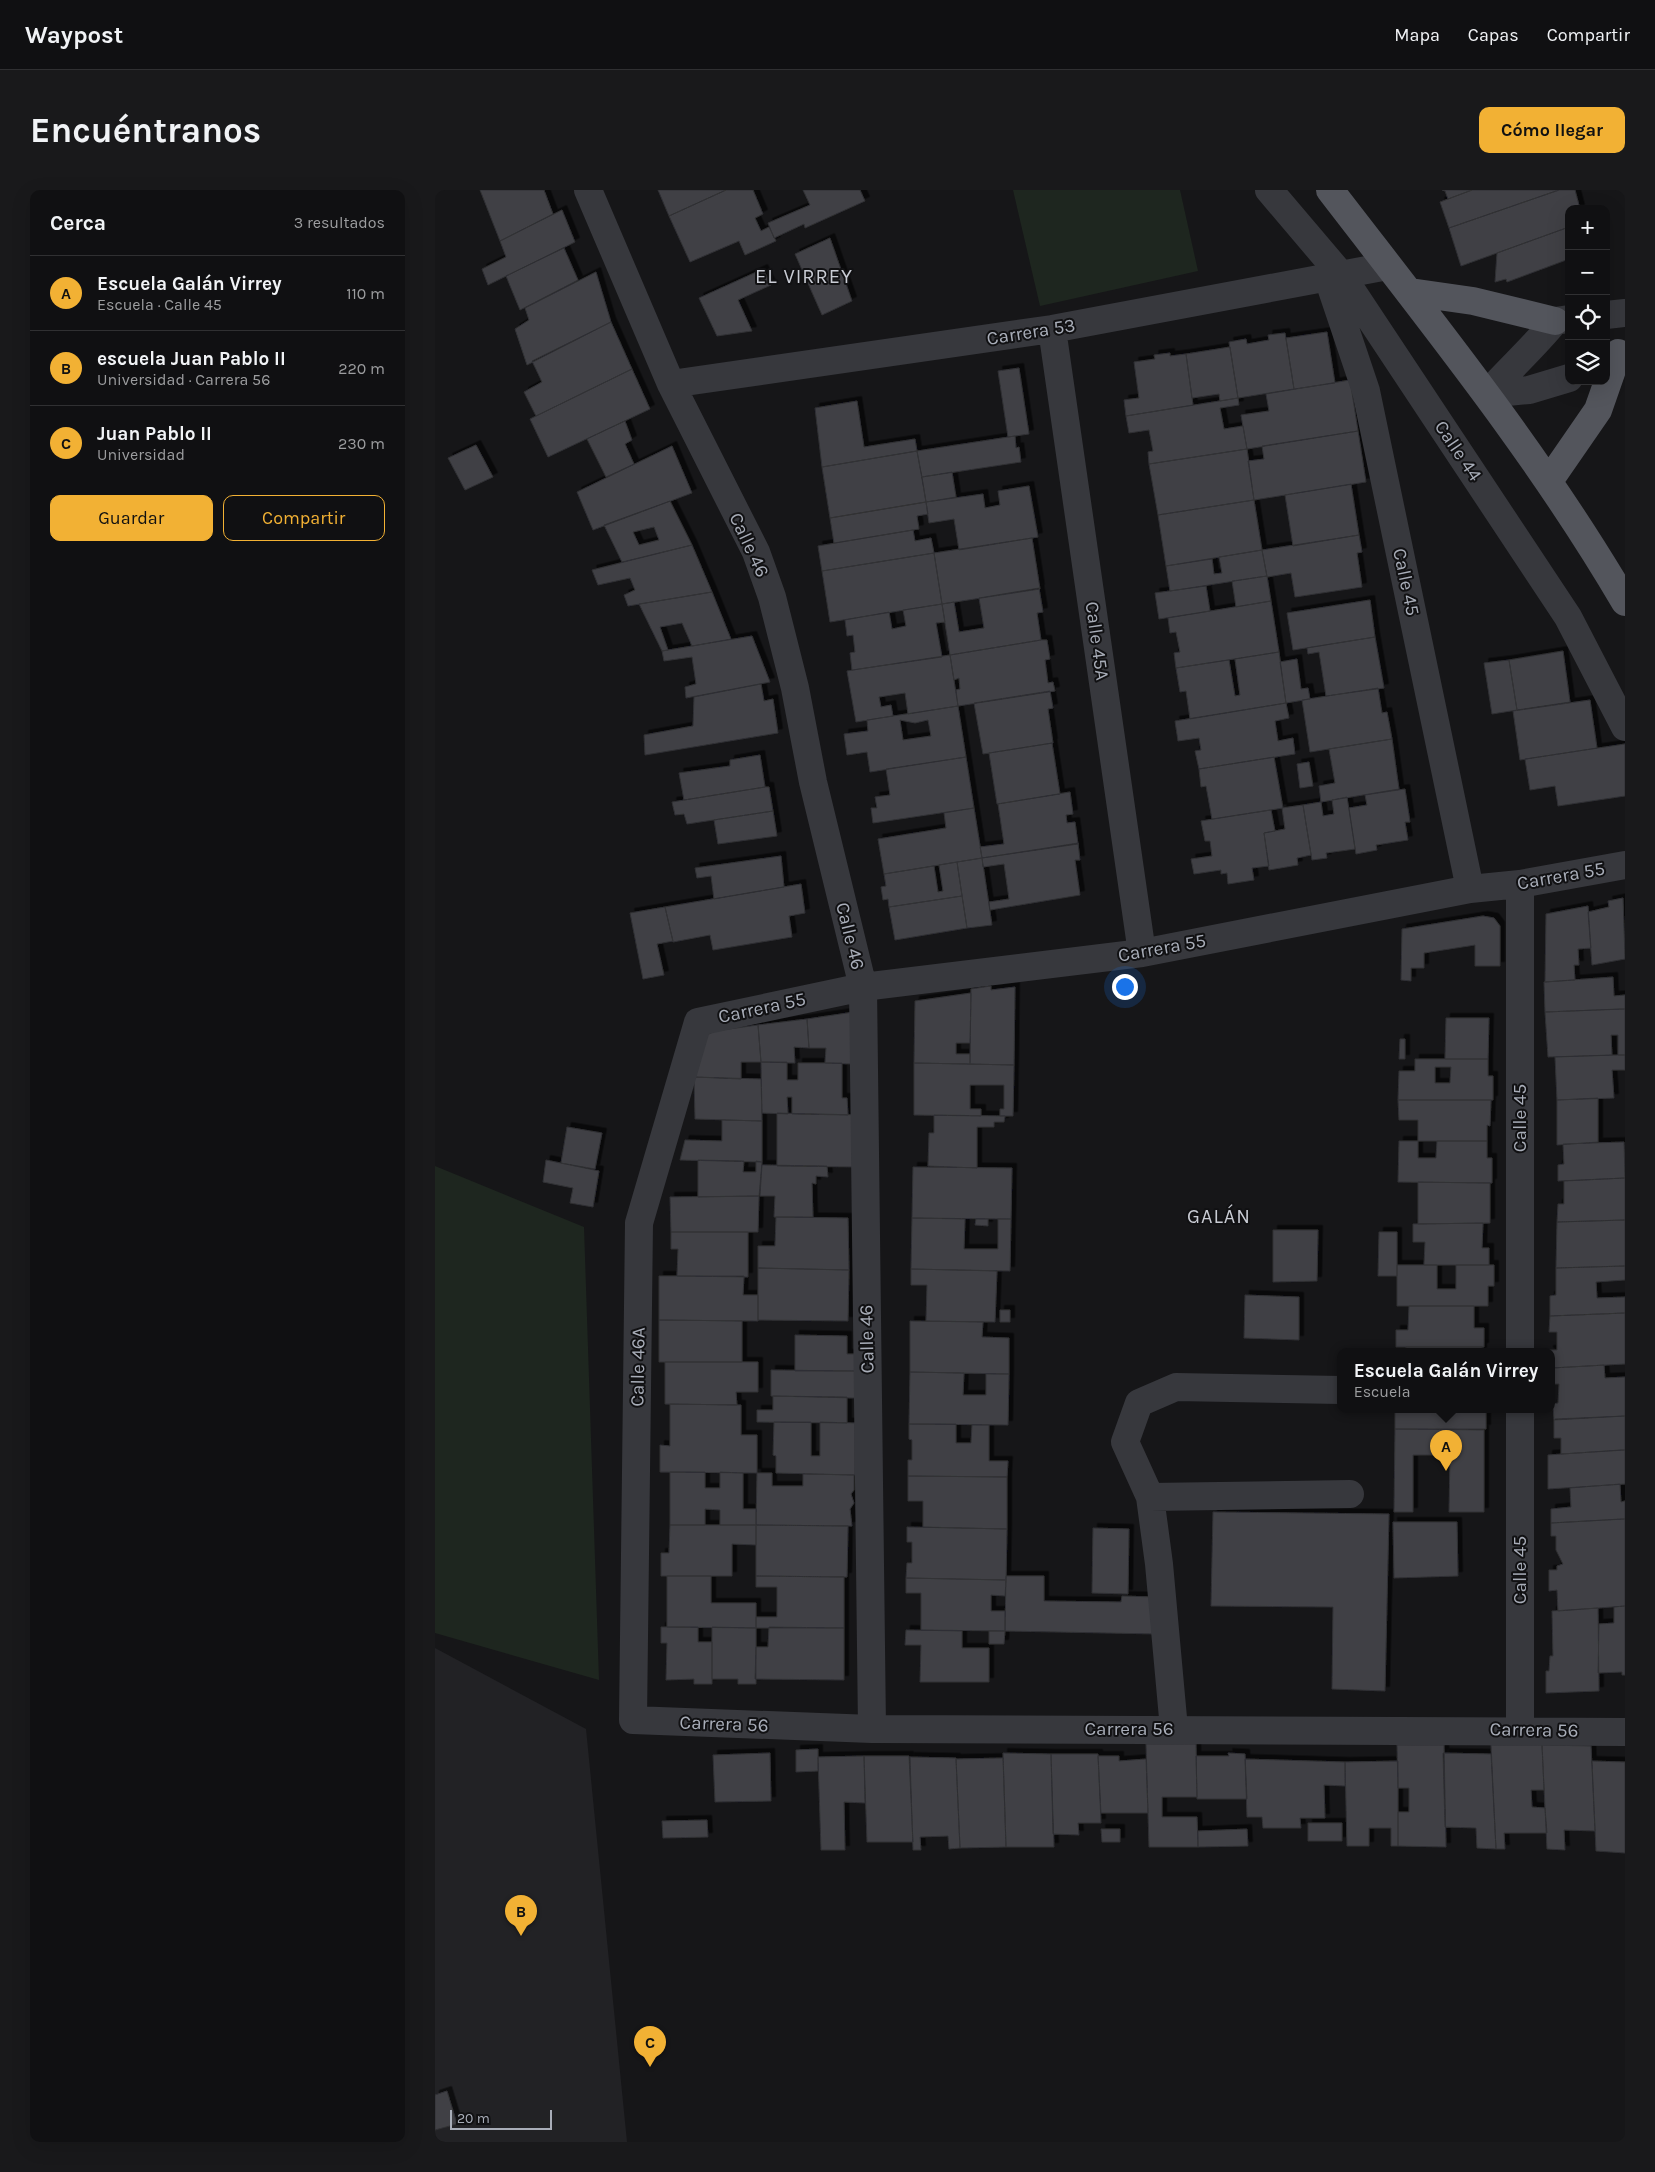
<!DOCTYPE html>
<html lang="es">
<head>
<meta charset="utf-8">
<style>
  :root { --surface:#101012; --page:#19191b; --text:#f1f3f6; --muted:#9c9d9f; --line:#303032; --accent:#f2b134 }
  body { margin:0; font-family:Karla,sans-serif; background:var(--page); color:var(--text) }
  .controls { position:absolute; right:15px; top:15px; display:grid; overflow:hidden; border-radius:10px; box-shadow:0 5px 20px #0002 }
  .controls button { width:45px; height:45px; display:grid; place-items:center; padding:0; border:0; border-bottom:1px solid var(--line); background:var(--surface); color:var(--text); font:25px sans-serif }
  .scale { position:absolute; left:15px; bottom:12px; width:102px; box-sizing:border-box; padding-left:5px; border:2px solid #a8adb8; border-top:0; font-size:14px; line-height:18px; white-space:nowrap; color:#a8adb8; -webkit-text-stroke:4px #111113; paint-order:stroke }
  .you { position:absolute; left:689px; top:796px; width:18px; height:18px; margin:-12px; border:4px solid #fff; border-radius:50%; background:#1a73e8; box-shadow:0 0 0 8px #1a73e833 }
  .badge { display:grid; place-items:center; width:32px; height:32px; border-radius:50%; background:var(--accent); color:#111; font-size:16px; font-weight:700 }
  .pin { position:absolute; translate:-50% -41px; filter:drop-shadow(0 1px 2px #0008) }
  .pin::after { content:''; position:absolute; top:26px; width:18px; height:15px; background:inherit; clip-path:polygon(0 0,100% 0,50% 100%) }
  .popup { position:absolute; left:902px; top:1158px; width:218px; height:65px; box-sizing:border-box; display:grid; place-content:center; border-radius:10px; background:var(--surface); filter:drop-shadow(0 1px 4px #0005); font-size:16px; white-space:nowrap; color:var(--muted) }
  .popup b { font-size:19px; color:var(--text) }
  .popup::after { content:''; position:absolute; left:50%; top:100%; margin-left:-10px; border:10px solid transparent; border-top-color:var(--surface) }
  .list { margin:0; padding:0; list-style:none }
  h2 { display:flex; justify-content:space-between; align-items:center; height:65px; margin:0; padding:0 20px; font-size:21px }
  h2 small { font-size:16px; font-weight:400; color:var(--muted) }
  .list li { display:grid; grid-template-columns:32px 1fr auto; gap:15px; align-items:center; box-sizing:border-box; height:75px; padding:0 20px; border-top:1px solid var(--line) }
  .list b { display:block; font-size:19px; white-space:nowrap }
  .list p { margin:0; font-size:16px; white-space:nowrap; color:var(--muted) }
  .list em { font-size:16px; font-style:normal; color:var(--muted) }
  .actions { display:flex; gap:10px; padding:15px 20px }
  .actions a { flex:1; padding:11px 0; border:1px solid var(--accent); border-radius:10px; text-align:center; font-size:18px; color:var(--accent) }
  .actions .main { background:var(--accent); color:#111 }
  .icon { flex:none; width:28px; height:28px; fill:none; stroke:currentColor; stroke-width:2; stroke-linecap:round; stroke-linejoin:round }
  .map { position:relative; flex:none; width:1190px; height:1952px; overflow:hidden; border-radius:10px }
  header { display:flex; align-items:center; gap:30px; box-sizing:border-box; height:70px; padding:0 25px; background:var(--surface); border-bottom:1px solid var(--line) }
  header strong { font-size:24px }
  nav { display:flex; gap:28px; margin-inline-start:auto; font-size:18px }
  .intro { display:flex; align-items:center; justify-content:space-between; box-sizing:border-box; height:120px; padding:0 30px }
  h1 { margin:0; font-size:35px }
  .button { padding:12px 22px; border-radius:10px; background:var(--accent); color:#111; font-size:18px; font-weight:700 }
  main { display:flex; gap:30px; padding:0 30px }
  aside { flex:1; background:var(--surface); border-radius:10px; box-shadow:0 5px 20px #0002 }
  .map>svg:first-child { display:block }
  .built { fill:#222225 }
  .green { fill:#1e261f }
  .building { fill:#404145; stroke:#303034; fill-rule:evenodd; filter:url(#shadow) }
  .lines { fill:none; stroke-linecap:round; stroke-linejoin:round }
  .minor { stroke:#37383d; stroke-width:28 }
  .major { stroke:#53555c; stroke-width:28 }
  .labels { text-anchor:middle; dominant-baseline:central; stroke-width:4; stroke-linejoin:round; paint-order:stroke }
  .street-label { font-size:19px; fill:#a8adb8; stroke:#111113 }
  .neighbourhood-label { font-size:20px; letter-spacing:1px; fill:#c9ccd4; stroke:#111113 }
</style>
</head>
<body>
<header>
<strong>Waypost</strong>
<nav><a>Mapa</a><a>Capas</a><a>Compartir</a></nav>
</header>
<div class="intro"><h1>Encuéntranos</h1><a class="button">Cómo llegar</a></div>
<main>
<aside>
<h2>Cerca<small>3 resultados</small></h2>
<ul class="list">
<li><span class="badge">A</span><div><b>Escuela Galán Virrey</b><p>Escuela · Calle 45</p></div><em>110 m</em></li>
<li><span class="badge">B</span><div><b>escuela Juan Pablo II</b><p>Universidad · Carrera 56</p></div><em>220 m</em></li>
<li><span class="badge">C</span><div><b>Juan Pablo II</b><p>Universidad</p></div><em>230 m</em></li>
</ul>
<div class="actions"><a class="main">Guardar</a><a>Compartir</a></div>
</aside>
<div class="map">
<svg width="1190" height="1952" viewBox="0 0 1190 1952">
  <defs>
    <filter id="shadow"><feDropShadow dx="4.5" dy="-4.5" stdDeviation="0" flood-color="#0009"/></filter>
  </defs>
  <rect width="100%" height="100%" fill="#161618"/>
  <path class="built" d="M0 1458 151 1539 192 1952H0Z"/>
  <path class="green" d="M578 0H745L763 81 605 116Z
    M0 976 149 1037 164 1490 0 1443Z"/>
  <path class="building" d="M45 0H109L118 24 65 51Z
    M223 0H291L234 26Z
    M291 0H318L328 24 320 28 326 41 334 37 341 51 310 65 304 51 255 72 234 26Z
    M368 0H425L430 11 370 38 369 34 339 48 333 33 375 15Z
    M1007 0H1037L1013 9 1010 1Z
    M1037 0H1124L1014 38 1005 12Z
    M1124 0H1140L1145 19H1134V37L1026 76 1014 38Z
    M127 20 140 52 53 95 47 79 71 67 65 51Z
    M1134 37V69L1072 92 1071 89 1060 92 1062 63Z
    M395 48 417 111 387 125 360 64Z
    M129 58 143 90 85 120 71 86Z
    M328 79 336 95 303 110 317 141 282 146 264 108Z
    M161 82 176 132 92 175 80 139 94 130 90 118Z
    M176 132 197 179 101 226 89 202 107 192 97 171Z
    M892 142 900 193 859 199 851 148Z
    M850 143 859 199 803 208 794 152 811 149 812 154 834 150 833 145Z
    M795 157 803 208 785 211 784 204 757 208 751 164Z
    M735 163V166L751 164 758 215 691 226 689 210 704 208 699 172 720 169 719 165Z
    M584 178 594 244 573 247 563 181Z
    M197 179 215 219 113 267 95 229Z
    M915 190 923 241 812 259 806 225 834 221 831 204Z
    M803 208 804 215 785 218 789 239 808 236 812 259 714 274 713 262 718 261 714 240 694 243 691 226Z
    M422 211 429 257 480 249 482 261 387 277 380 218Z
    M190 231 197 250 190 254 199 274 171 287 152 249Z
    M923 241 931 292 819 310 813 271 829 269 827 256Z
    M580 246 581 258 584 257 586 272 487 287 482 261Z
    M41 255 58 287 30 300 13 268Z
    M237 256 257 303 158 340 142 302Z
    M812 259 819 310 723 325 714 274Z
    M482 261 491 312 395 328 387 277Z
    M517 282 521 307 491 312 487 287Z
    M916 294 924 345 858 356 850 305Z
    M594 296 603 347 524 360 519 329 494 333 491 312 548 304 550 318 565 315 563 301Z
    M819 310 827 360 731 376 723 325Z
    M235 311 257 355 187 372 169 335ZM219 337 224 350 204 355 198 342Z
    M491 312 493 324 482 326 484 339 399 353 395 328Z
    M478 340 480 351 496 348 499 363 387 381 383 356Z
    M924 345 927 362 922 363 927 397 860 407 856 383 832 387 827 360Z
    M597 348 605 399 507 414 499 363Z
    M257 355 277 402 193 416 189 405 200 400 195 388 163 395 157 380Z
    M827 360 832 386 735 401 731 376 777 369 779 384 787 383 784 367Z
    M499 363 507 414 395 432 387 381Z
    M832 386 836 411 801 417 797 391Z
    M771 396 775 421 724 429 720 403Z
    M604 398 608 422 602 423 606 450 515 465 507 414 519 412 524 442 549 438 544 408Z
    M277 402 296 449 257 456 247 433 225 437 233 460 227 461 204 414Z
    M935 410 940 447 858 460 852 423Z
    M836 411 844 462 741 478 739 463 745 462 741 442 735 443 733 428Z
    M507 414 510 432 501 433 507 467 417 480 415 463 420 462 418 445 412 446 410 430 454 422 457 439 471 436 468 420Z
    M317 446 335 492 251 508 250 497 261 494 257 467 229 471 227 461Z
    M940 447 949 498 891 506 884 462 873 464 872 458Z
    M606 450H612L615 469 610 470 613 493 618 492 620 501 523 516 521 500 525 499 524 488 519 490 515 465Z
    M1128 461 1135 512 1082 520 1074 470Z
    M844 462 851 513 755 529 751 501 745 502 741 478 794 470 800 506 805 505 800 469Z
    M515 465 523 516 473 524 470 503 444 507 446 517 456 515 458 526 421 532 412 481Z
    M862 469 866 499 873 498 875 509 851 513 845 472Z
    M1074 470 1082 520 1057 524 1049 473Z
    M326 494 329 511 338 509 343 543 210 565 209 545 258 536 259 507Z
    M943 498 947 523 952 522 957 549 875 562 867 510Z
    M615 501 618 518 613 519 618 553 548 564 539 513Z
    M1155 510 1162 558 1085 570 1078 521Z
    M851 513 854 528 840 531 843 551 858 548 860 564 764 579 760 561 766 560 764 548 743 551 740 531Z
    M523 516 531 567 435 582 432 562 412 565 409 544 433 541 432 530ZM465 530 480 533 493 530 496 546 468 550Z
    M957 549 964 599 886 612 884 596 900 593 894 559Z
    M617 553 625 604 562 614 554 563Z
    M1190 554V606L1123 616 1120 596 1095 600 1090 569Z
    M325 565 330 597 249 610 244 583 295 576V570Z
    M531 567 539 618 438 633 436 618H442L440 607 455 605 451 579Z
    M839 567 848 618 777 629 771 596 766 597 764 579Z
    M874 572 878 596 865 598 862 574Z
    M330 597H334L338 621 252 634 249 624 240 625 237 612Z
    M970 599 975 632H970L973 650 941 655 942 660 921 664 914 618 932 615 930 605Z
    M635 602 638 624 631 625 632 633 640 632 643 654 547 668 545 657 569 654 563 614Z
    M912 607 920 659 891 663 892 668 877 670 868 615 886 612 888 626 899 624 897 610Z
    M868 615 876 665 862 668 863 675 834 680 829 643 850 639 847 618Z
    M539 618 547 668 449 684 443 649 511 638 509 623Z
    M836 620 840 641 829 643 834 676 817 678 819 690 793 694 792 683 786 684V680L759 684 756 669 777 666 775 651H770L766 631Z
    M338 621 342 646 283 654 279 630Z
    M643 653 645 670H640L645 705 555 720 554 712 574 709 569 674 548 677 547 668Z
    M346 666 349 697 279 709 276 686 262 688 260 678Z
    M547 668 557 735 532 738 522 672Z
    M522 672 527 706 454 717 453 709 448 710 446 697 451 696 449 684 499 676 503 702 508 701 504 675Z
    M366 694 370 723 354 726 357 747 278 760 275 745 238 752 230 717Z
    M527 706 532 738 460 750 454 717Z
    M1188 708 1190 769 1157 775 1153 722 1174 717 1173 711Z
    M1153 716 1156 758 1143 759 1144 775H1139L1140 790 1110 792 1111 724Z
    M230 717 238 751 222 754 229 785 208 789 195 723Z
    M1048 726 1059 728 1065 736V776H1040V755L989 763V778H976V791L966 790 967 739Z
    M1178 787 1179 806 1190 805V819L1110 822 1109 792Z
    M556 796V800L580 797 579 875 535 874 536 799Z
    M536 803 535 853H521V864H535V874L479 873 480 811Z
    M1184 819H1190V865H1183V845H1176L1177 865 1113 867 1110 822Z
    M419 822 418 874 390 873 391 858H374L372 829Z
    M1011 828H1054L1053 869H1010Z
    M372 829 374 858 359 857 360 873 326 872 323 835Z
    M323 835 326 872H306V889L259 887 272 845 280 841Z
    M965 849H970V869H964Z
    M1183 865H1190V880H1177L1179 908 1122 910 1120 867Z
    M980 869H1053V886H1058V910H963L964 881H980ZM1000 877H1016L1015 893H1000Z
    M326 872H352V890H363V873H407V908H412L413 925 357 924V907H352L353 924 327 923Z
    M479 873 579 875 578 926H565V919H569V895H535V919H546V926L479 925Z
    M259 887 326 889 327 931 260 929Z
    M1163 908V952L1122 955V910Z
    M963 910H1056L1055 936 1052 935V951H983V930H964Z
    M342 923 425 925V977L342 976Z
    M499 925 570 926 569 932H559V937H542V978L493 976 494 943H499Z
    M287 930 327 931V972L245 970 250 950 287 951Z
    M132 937 167 943 160 979 126 973Z
    M964 951H983V968H1001L1002 951H1052V968H1057V993L963 992Z
    M1189 952 1190 988 1123 991V975L1129 974 1128 954Z
    M111 970 164 981 158 1017 135 1013 138 998 108 992Z
    M263 970 309 971 308 982H321V971L327 972 324 1006 263 1007Z
    M327 975 392 976 393 987 381 986V994L377 993 378 1027H339L340 1006H325Z
    M478 977 577 978 576 1029 477 1028Z
    M1190 988V1030L1122 1032 1123 1014H1129V991Z
    M983 992 1055 993V1033L983 1034Z
    M324 1006 323 1042H236L235 1007Z
    M341 1027 413 1028 414 1080 323 1078V1056H340Z
    M477 1028 530 1029 529 1059H563V1029H576L575 1081 476 1079Z
    M541 1029H553V1036L540 1035Z
    M1190 1030V1076L1121 1078 1122 1032Z
    M1048 1033 1047 1058H1054V1075H989L990 1052H978V1034Z
    M838 1040H883L882 1091 838 1092Z
    M236 1042H313V1087L242 1086 243 1059H236Z
    M944 1042H962V1086H943Z
    M962 1075H1002V1099H1021V1075H1059V1096H1053V1116H962Z
    M1190 1076V1090L1161 1092 1162 1108 1190 1107V1123L1115 1126V1106L1121 1105V1078Z
    M323 1078 414 1080 413 1131 323 1130Z
    M476 1079 562 1081 560 1132 491 1131 492 1095H476Z
    M224 1086H309L308 1105H323V1131L224 1130Z
    M810 1105 864 1107V1150L809 1148Z
    M974 1116H1039V1138H1049V1157H961V1140H973Z
    M565 1120H575V1132H565Z
    M1190 1123V1174L1116 1178V1162H1114V1160H1122V1142H1114L1115 1126Z
    M224 1130 307 1131V1172H224Z
    M475 1131 548 1132 547 1147 574 1148V1184L475 1182Z
    M360 1145 412 1146V1164H422L420 1181H360Z
    M971 1157H1047V1162H971Z
    M230 1172H323V1202H301L302 1215 230 1214Z
    M1169 1175 1170 1188 1190 1187V1226L1119 1230 1118 1214 1123 1213 1124 1194H1118V1178Z
    M336 1180 420 1181V1208L336 1206Z
    M475 1182 529 1183 528 1205H551V1184H574L573 1235 474 1234Z
    M338 1206 412 1207V1233L322 1232V1220H338Z
    M235 1214 306 1215V1245H322V1283L225 1282V1255L235 1256Z
    M960 1220H1051V1239H960Z
    M1190 1226V1260L1126 1264V1248H1119V1230L1120 1229Z
    M339 1232H376V1266H385V1232L420 1233V1285L341 1283V1266L338 1265Z
    M474 1234H521V1253H536L537 1235H554V1271H573L572 1287 473 1286V1270H477V1250L474 1249Z
    M960 1239 1049 1240V1322H1014L1015 1265H978V1322H959Z
    M1185 1260H1190V1294L1113 1299V1265Z
    M235 1282H270V1298H285V1282L308 1283V1319H321V1335H285V1320L270 1319V1335H235Z
    M322 1283H337V1296H368V1284L419 1285V1300L416 1304 419 1313 415 1319 417 1336 321 1335Z
    M473 1286 572 1287V1339L488 1337V1311H473Z
    M1185 1294 1186 1312 1190 1311V1329L1116 1333V1319L1136 1317 1135 1298Z
    M778 1322 954 1324 950 1501 897 1499 898 1417 776 1416Z
    M1186 1329H1190V1416L1123 1421 1122 1400 1114 1401V1380H1122V1376L1128 1374 1121 1360V1346H1116V1333Z
    M958 1332H1022L1023 1386 959 1388Z
    M235 1335H321V1355L297 1354V1386H226V1363H234Z
    M321 1335 413 1336 412 1387 321 1386Z
    M472 1337 572 1339 571 1390 471 1388 472 1373H477V1352H472Z
    M658 1338 694 1339 693 1404 657 1403Z
    M232 1386H276V1413H321V1438L232 1437Z
    M321 1386 409 1387V1438H321V1427H342V1397H321Z
    M571 1386H609V1411L686 1412 687 1406 721 1407 722 1444 570 1441Z
    M471 1388 571 1390 570 1406 556 1405V1421H570V1441L486 1440V1403H471Z
    M1190 1416V1485H1187V1482L1163 1483 1164 1434 1179 1433V1417Z
    M1163 1418 1164 1501 1111 1503V1481H1114L1115 1466H1118L1117 1421Z
    M226 1437H263V1452H277V1494H259V1489L231 1490 232 1453H226Z
    M277 1437 321 1438V1494H303V1489H277Z
    M334 1437 409 1438V1490L320 1489 321 1457H333Z
    M471 1440 527 1441V1458H554V1492H485L486 1455H470Z
    M554 1441H570L569 1454H554Z
    M711 1554H761L762 1607H727V1627H762L763 1657H714Z
    M962 1555H1009L1011 1657 963 1656V1622H974V1598H963Z
    M1056 1555H1107L1109 1600H1096L1097 1617 1110 1618 1112 1643H1069L1070 1659H1061Z
    M1107 1555 1156 1556 1160 1641 1129 1640 1130 1660 1112 1659Z
    M383 1559V1581L361 1582V1560Z
    M335 1563 336 1611 280 1612 278 1565Z
    M568 1563 616 1564 619 1657H571Z
    M793 1563 810 1564 812 1609H762L761 1566H794Z
    M1008 1563 1056 1564 1061 1659 1042 1658 1041 1638 1010 1637Z
    M616 1564H663L666 1633H643L644 1645 618 1644Z
    M429 1566 430 1613 409 1612 410 1660H386L383 1567Z
    M429 1566H474L478 1652H432Z
    M663 1566H684V1571L711 1569 713 1623H666Z
    M475 1567 521 1568 525 1658 514 1659 513 1646 485 1647 486 1660H478Z
    M568 1568 571 1657 525 1658 521 1569Z
    M810 1569 910 1572V1596L889 1595 890 1628H865L866 1638H828L827 1627H812Z
    M963 1571V1656H956V1638H934V1656H912L910 1572Z
    M1157 1571 1190 1572V1663L1161 1661Z
    M272 1630 273 1647 228 1648 227 1631Z
    M873 1633H907V1651H873Z
    M666 1639H685V1652H667Z
    M812 1639 813 1656 763 1657V1641Z
    M12 1901 22 1934 0 1940V1905Z"/>
  <g class="lines">
    <path class="minor" d="M153 0 236 194 321 362 337 407 360 498 378 592 428 797 437 1539
      M834 0 907 86 1133 427 1190 537
      M893 88 931 201 1035 699
      M1171 125 1190 123
      M617 139 707 763
      M236 194 617 139 953 76
      M1052 204C1074 179 1099 157 1120 131L1134 129
      M1052 204 1094 200 1134 188
      M1190 675 1085 694 1035 699 707 763 428 797 263 832 204 1033 198 1530 437 1539 1190 1542
      M1085 1162V694
      M715 1307 915 1304
      M739 1539 724 1374 715 1307 690 1252 704 1213 741 1197 906 1200
      M1085 1540V1220"/>
    <path class="major" d="M895 0C998 134 1104 265 1190 412
      M975 102 1038 111 1120 131
      M1114 291 1163 220 1183 163"/>
  </g>
  <g class="labels">
    <g class="street-label">
      <text transform="translate(596 142) rotate(-9)">Carrera 53</text>
      <text transform="translate(1023 261) rotate(56)">Calle 44</text>
      <text transform="translate(314 355) rotate(65)">Calle 46</text>
      <text transform="translate(971 392) rotate(78)">Calle 45</text>
      <text transform="translate(662 451) rotate(82)">Calle 45A</text>
      <text transform="translate(1126 686) rotate(-10)">Carrera 55</text>
      <text transform="translate(415 746) rotate(76)">Calle 46</text>
      <text transform="translate(727 758) rotate(-10)">Carrera 55</text>
      <text transform="translate(327 818) rotate(-12)">Carrera 55</text>
      <text transform="translate(1085 928) rotate(-90)">Calle 45</text>
      <text transform="translate(432 1149) rotate(-91)">Calle 46</text>
      <text transform="translate(203 1177) rotate(-89)">Calle 46A</text>
      <text transform="translate(1085 1380) rotate(-90)">Calle 45</text>
      <text transform="translate(289 1534) rotate(2)">Carrera 56</text>
      <text x="694" y="1539">Carrera 56</text>
      <text transform="translate(1099 1540) rotate(1)">Carrera 56</text>
    </g>
    <g class="neighbourhood-label">
      <text x="369" y="86">EL VIRREY</text>
      <text x="784" y="1026">GALÁN</text>
    </g>
  </g>
</svg>
<div class="controls">
<button>+</button>
<button>−</button>
<button><svg class="icon" aria-label="locate" viewBox="0 0 24 24"><circle cx="12" cy="12" r="6"/><path d="M12 2v4M12 18v4M2 12h4M18 12h4"/></svg></button>
<button><svg class="icon" aria-label="layers" viewBox="0 0 24 24"><path d="M12 4l9 5-9 5-9-5zM3 14l9 5 9-5"/></svg></button>
</div>
<div class="scale">20 m</div>
<div class="you"></div>
<div class="pin badge" style="left:1011px;top:1281px">A</div>
<div class="popup"><b>Escuela Galán Virrey</b>Escuela</div>
<div class="pin badge" style="left:86px;top:1746px">B</div>
<div class="pin badge" style="left:215px;top:1877px">C</div>
</div>
</main>
</body>
</html>
